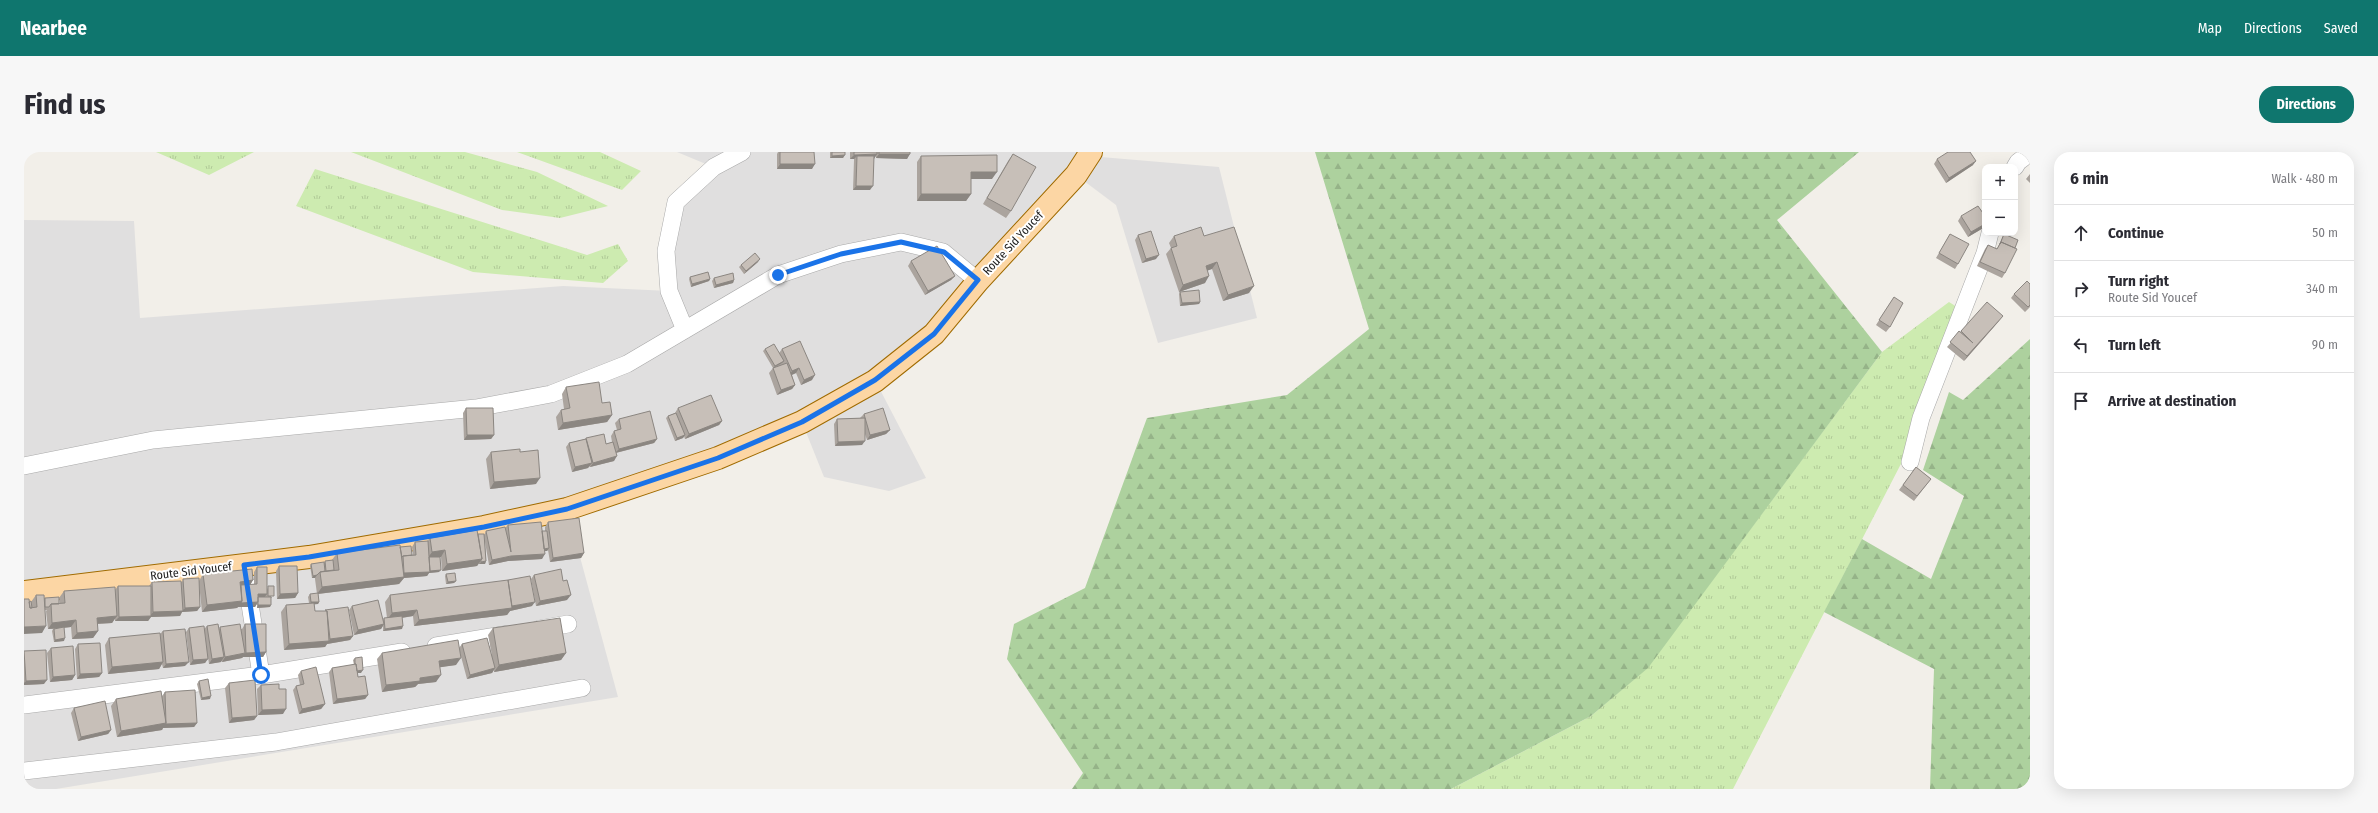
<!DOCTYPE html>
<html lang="en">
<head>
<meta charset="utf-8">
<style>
  :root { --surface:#fff; --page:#f7f7f7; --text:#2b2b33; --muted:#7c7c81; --line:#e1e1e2; --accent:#0f766e }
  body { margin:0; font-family:"Fira Sans Condensed",sans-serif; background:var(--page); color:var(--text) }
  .controls { position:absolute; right:12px; top:12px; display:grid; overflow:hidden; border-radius:8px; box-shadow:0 4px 16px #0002 }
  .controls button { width:36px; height:36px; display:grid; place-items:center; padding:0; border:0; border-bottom:1px solid var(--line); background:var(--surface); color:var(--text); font:20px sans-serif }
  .stop { position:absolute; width:12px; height:12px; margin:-9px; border:3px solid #1a73e8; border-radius:50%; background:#fff }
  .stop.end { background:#1a73e8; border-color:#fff; box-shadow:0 1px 4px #0008 }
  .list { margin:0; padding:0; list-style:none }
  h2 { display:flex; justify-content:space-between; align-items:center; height:52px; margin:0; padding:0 16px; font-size:17px }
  h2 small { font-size:13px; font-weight:400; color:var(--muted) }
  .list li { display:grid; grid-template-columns:26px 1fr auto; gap:12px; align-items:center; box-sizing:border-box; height:56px; padding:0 16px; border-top:1px solid var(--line) }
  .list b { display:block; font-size:15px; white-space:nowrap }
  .list p { margin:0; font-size:13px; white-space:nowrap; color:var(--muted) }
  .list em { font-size:13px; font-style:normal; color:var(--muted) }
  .icon { flex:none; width:22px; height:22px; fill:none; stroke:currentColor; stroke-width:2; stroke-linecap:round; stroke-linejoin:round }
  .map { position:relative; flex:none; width:2006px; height:637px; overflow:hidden; border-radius:16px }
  header { display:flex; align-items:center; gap:24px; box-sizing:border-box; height:56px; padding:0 20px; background:var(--accent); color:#fff }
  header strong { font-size:19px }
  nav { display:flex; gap:22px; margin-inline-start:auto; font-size:14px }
  .intro { display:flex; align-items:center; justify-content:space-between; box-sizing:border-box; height:96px; padding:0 24px }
  h1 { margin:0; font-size:28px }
  .button { padding:10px 18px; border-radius:16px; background:var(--accent); color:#fff; font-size:14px; font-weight:700 }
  main { display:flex; gap:24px; padding:0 24px }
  aside { flex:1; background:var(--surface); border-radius:16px; box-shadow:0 4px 16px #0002 }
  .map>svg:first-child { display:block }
  .residential { fill:#e0dfdf }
  .grass { fill:url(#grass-tufts) }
  .forest { fill:url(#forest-firs) }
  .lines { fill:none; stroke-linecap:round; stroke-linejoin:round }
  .minor-casing { stroke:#a9a9a9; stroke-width:18 }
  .primary-casing { stroke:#a06b00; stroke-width:24 }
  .minor { stroke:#fff; stroke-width:17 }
  .primary { stroke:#fcd6a4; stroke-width:22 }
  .wall { fill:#aba49e }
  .shaded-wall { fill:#8b8681 }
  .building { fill:#c7bfb8; stroke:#8b8681 }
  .route { stroke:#1a73e8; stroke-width:5 }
  .labels { text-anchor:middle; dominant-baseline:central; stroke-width:4; stroke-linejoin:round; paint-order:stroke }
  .street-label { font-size:12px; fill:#222; stroke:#fff }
</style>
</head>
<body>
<header>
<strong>Nearbee</strong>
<nav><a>Map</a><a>Directions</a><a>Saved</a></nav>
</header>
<div class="intro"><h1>Find us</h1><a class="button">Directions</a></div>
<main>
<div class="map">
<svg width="2006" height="637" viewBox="0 0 2006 637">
  <defs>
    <pattern id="grass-tufts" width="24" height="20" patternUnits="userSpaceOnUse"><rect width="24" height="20" fill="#cdebb0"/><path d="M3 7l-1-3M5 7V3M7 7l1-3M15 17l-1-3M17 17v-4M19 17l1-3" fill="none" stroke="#b0c997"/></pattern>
    <pattern id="forest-firs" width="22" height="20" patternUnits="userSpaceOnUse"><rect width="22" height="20" fill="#add19e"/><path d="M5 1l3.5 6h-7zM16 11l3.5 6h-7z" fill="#95b388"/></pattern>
  </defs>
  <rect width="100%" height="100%" fill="#f2efe9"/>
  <path class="residential" d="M653 0H1054L1065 4 1195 15 1233 166 1134 191 1092 53 1052 23 851 228 902 326 865 339 800 325 778 270 543 357 594 545 32 637H0V68L110 69 116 166 539 134 645 139 652 50 689 15Z"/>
  <path class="grass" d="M132 0H230L185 23Z
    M327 0H441L513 20 584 54 536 66 478 58Z
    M493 0H576L617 19 598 38Z
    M291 17 563 103 594 92 604 109 579 131 449 120 272 54Z
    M1925 150 1933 155 1880 306 1709 637H1427L1567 564 1623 516 1858 200Z"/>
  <path class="forest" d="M1291 0H1835L1753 68 1858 200 1624 516 1567 564 1427 637H1048L1059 621 983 507 990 472 1061 436 1123 266 1263 243 1345 177Z
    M2006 187V637H1906L1910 517 1800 460 1838 387 1907 427 1940 344 1899 318 1925 240 1939 248Z"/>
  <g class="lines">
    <g class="minor-casing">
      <path id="minor" d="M1991 15 1994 10 2006 1
        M661 178 645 139 642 99 652 50 690 15 718 0
        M1886 310 1897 266 1961 101 1966 81
        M0 314 129 288 452 256 527 242 603 212 754 123 817 102 877 90 919 100 954 129
        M223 433 237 523
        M515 477 544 472
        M412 494 485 482
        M0 553 237 523 378 500
        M0 619 252 590 558 536"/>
    </g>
    <g class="primary-casing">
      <path id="primary" d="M0 440 285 405 460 375 543 357 694 306 778 270 851 229 910 182 954 129 1052 23 1067 0"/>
    </g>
    <use href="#minor" class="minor"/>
    <use href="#primary" class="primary"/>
  </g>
  <path class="wall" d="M754 0H790L788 17H753V2Z
    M806 0H821L819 6H806Z
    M826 0H886L883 7 852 6V4L849 7 846 38H829L830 8V7H826Z
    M989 2 987 59 982 66 959 52 984 9Z
    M897 4 968 27H947V42L942 49H893V10Z
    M1913 7 1949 13 1922 31 1910 12Z
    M2006 22V31L2002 27Z
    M1937 64H1961V75L1944 85 1934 69Z
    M1926 82 1934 112 1931 117 1912 106Z
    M1980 82 1981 121 1978 126 1953 114 1961 97 1964 93 1973 97Z
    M1114 83 1132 107 1118 111 1111 88Z
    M1150 84H1180L1225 141 1199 149 1188 117 1183 118 1181 131 1155 140 1142 102 1147 96 1145 91Z
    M887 109 931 124 927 128 901 143 884 114Z
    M734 110 720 122 715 115 717 113Z
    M666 125 686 127 685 129 667 135 665 127Z
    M690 126 710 128 709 131 690 136 688 129Z
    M2006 132V155L2001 160 1987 146 1990 142Z
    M1156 140 1176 150 1175 152 1156 154 1155 142Z
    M1870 145 1866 175 1862 180 1852 173Z
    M1975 169 1940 209 1923 195 1937 179Z
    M741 197 755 201 758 197 788 228 777 233 772 221 768 223 771 233 768 237 753 243 745 221 749 216 739 199Z
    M542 235 578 251 588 263 583 270 534 278 532 265 537 258 540 257 538 242Z
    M442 256 470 283 467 287 440 288 439 261Z
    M654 256 698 269 695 273 661 287 660 284 659 286 651 289 642 266 644 264 651 261Z
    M840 262 866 278 862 282 843 288 841 282 838 293 811 294 810 272 813 267 836 266Z
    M595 267 633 287 630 291 592 301 590 309 566 315 565 314 564 316 548 320 542 295 545 291 561 287 562 286 582 292 588 290 587 284 590 279 593 278 591 271Z
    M467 300H496L512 332 466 337 462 307Z
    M1892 315 1907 327 1890 349 1875 338Z
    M524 370 560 401 557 406 526 410 524 398 523 399H520L518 407 484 409 465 413 461 390 462 409 461 412H455V411L453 414 418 419 417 405H416L415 420 405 421 403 424 380 426 375 432 294 442 295 450 294 452H290L291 459 329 484 326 488 303 492 301 495 260 498 257 460 262 453 285 451 284 445 286 442H293L291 427V426H288L286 414 287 412 300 411 301 409 308 408 313 401 376 395 389 403 388 395 391 390 403 389 406 386 460 383 462 379 481 376 484 373 518 379H521V375Z
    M255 414 274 441 271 446 253 447 252 419Z
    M233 415 248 446H247L246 455 233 456V452L231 455H214L213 456 178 460 175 431 176 455 173 459 158 460 156 464 127 465 124 469H91V466L88 471 73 472 74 479 69 486 48 487 47 475 40 476V489L30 490 28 479 29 477H24L22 459 23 458H21L18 481 5 450H7L12 443 21 446 35 452H36L35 446 40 439 91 438 94 434H125L128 430H158L159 427 175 429 179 422 229 428 226 433 230 432V420Z
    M422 422 432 429 430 431 422 432 421 424Z
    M510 423 543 448 512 454 507 427Z
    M366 443 508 454 486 459 483 463 390 474 389 464 378 466V477L359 479V474L357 477 330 483 325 458 328 454 359 468 360 466H363L361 450Z
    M221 472 242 500 239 505H219L218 506 198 510V508L197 510 185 512 184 505 181 511 166 513 162 480 165 476 180 477 183 474 195 477 196 475 218 477Z
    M469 476 542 501 537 508 470 520V518L468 521 443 527 435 497 432 513 416 515 412 530 394 532 391 535 358 540 353 507 358 501 435 496 438 492 468 503 464 483Z
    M139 479 161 514 139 516 138 512 135 517 84 522 81 493 85 486 136 482Z
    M54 492 78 521 75 525 53 527 51 497Z
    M27 496 51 523 48 528 26 530 23 501Z
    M0 499 20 532 0 533Z
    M331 506 337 521H333L334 525 344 543 341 547 309 552 305 520 308 516 330 513 329 508Z
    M277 519 301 552 297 557 275 562 269 538 272 534 276 533 274 523Z
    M175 529 186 547 177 548 173 532Z
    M205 531 233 564 230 568 205 571 201 536Z
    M237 533 255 537 259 562 234 563 233 537Z
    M141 540 173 571 170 575 139 576 138 578 93 585 87 554 92 547 138 544Z
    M50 556 87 578 84 582 54 589 47 561Z"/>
  <path class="shaded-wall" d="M853 2 850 7H833V4L830 7H826L830 3Z
    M855 2H886L883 7 852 6Z
    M821 3 819 6H806L808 4Z
    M1952 9 1949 13 1922 31 1925 26Z
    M756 12H791L788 17H753Z
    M947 20H973L968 27H942Z
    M832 34H849L846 38H829Z
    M897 42H947L942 49H893Z
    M1961 72V75L1944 85 1947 80Z
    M1135 103 1132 107 1118 111 1122 107Z
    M736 107 734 110 720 122 722 119Z
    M1193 110 1188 117 1177 121 1182 114Z
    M931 124 927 128 901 143 904 139Z
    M1185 124 1181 131 1155 140 1159 133Z
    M686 127 685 129 667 135 668 132Z
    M710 128 709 131 690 136 692 133Z
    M1230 134 1225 141 1199 149 1204 143Z
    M1176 150 1175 152 1156 154 1158 151Z
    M1979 164 1975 169 1940 209 1943 204Z
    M760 209 758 211 749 216 751 214Z
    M775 216 772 221 765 224 768 219Z
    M791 223 788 228 777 233 780 228Z
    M771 233 768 237 753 243 757 238Z
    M588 263 583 270 534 278 539 271Z
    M698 269 695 273 661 287 665 282Z
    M866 278 862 282 843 288 846 283Z
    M443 283H470L467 287 440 288Z
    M661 283 659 286 651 289 653 286Z
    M633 287 630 291 591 301 595 297Z
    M841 289 838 293 811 294 814 290Z
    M593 304 590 309 566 315 569 311Z
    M568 311 564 316 548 320 551 315Z
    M516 326 512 332 466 337 470 330Z
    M525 396 523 399H517L519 397Z
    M421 398 417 405 403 407 408 400Z
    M560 401 557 406 526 410 529 406Z
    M521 402 518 407 484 409 465 413 468 408 487 404Z
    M458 407 453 414 418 419 423 412Z
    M462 409 461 412H455L457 410Z
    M417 418 415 420 405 421 403 424 380 426 375 432 293 442 298 435 380 421Z
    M293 423 291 426H288L289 424Z
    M229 428 225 435 214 436 216 430Z
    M432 429 430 431 422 432 424 430Z
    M274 441 271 446 253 447 256 442Z
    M234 442H243L240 446 234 447Z
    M547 443 543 448 512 454 516 449Z
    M218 449 234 450 231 455H214L213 456 178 460 183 453Z
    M287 450H295L294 452 285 453Z
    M511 450 508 454 486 459 483 463 390 474 395 468 488 454Z
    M234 453H247L246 455 233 456Z
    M176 455 173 459 158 460 156 464 127 465 124 469H91L95 465 126 464 129 460 158 459 161 456Z
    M393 458 389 464 363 468 368 461Z
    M93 464 88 471 68 472 73 466Z
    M52 468 47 475 24 477 28 471Z
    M360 472 357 477 330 483 334 478Z
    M22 474 18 481 0 482V475Z
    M379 474 378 477 359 479 361 477Z
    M74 479 69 486 48 487 53 481Z
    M329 484 326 488 303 492 301 495 260 498 265 492 305 489 306 487Z
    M41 486 40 489 30 490 31 488Z
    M242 500 239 505H219L218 506 198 510 201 505 222 501Z
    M542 501 537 508 470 520 475 513Z
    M200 505 197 510 185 512 188 507Z
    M437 506 432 513 411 516 415 509Z
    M184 507 181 511 166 513 169 508Z
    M139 510 135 517 84 522 88 515Z
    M165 510 161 514 139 516 142 512Z
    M471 516 468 521 443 527 446 523Z
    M339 518 337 521H330L332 519Z
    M78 521 75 525 53 527 56 522Z
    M51 523 48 528 26 530 29 525Z
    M417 523 412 530 394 532 391 535 358 540 362 533 396 526Z
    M23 528 20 532 0 533V531L2 529Z
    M344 543 341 547 309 552 313 547Z
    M187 544 186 547 177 548 178 546Z
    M301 552 297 557 275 562 278 557Z
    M262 557 259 562 234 563 238 558Z
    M233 564 230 568 205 571 208 566Z
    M142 571H173L170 575 139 576 138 578 93 585 97 579Z
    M87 578 84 582 54 589 57 585Z"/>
  <path class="building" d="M756 0H790L791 12H756Z
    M808 0H821V3L808 4Z
    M830 0H853V2L830 3Z
    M855 0H886V2H855Z
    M1924 0H1946L1952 9 1925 26 1913 7Z
    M989 2 1012 15 987 59 963 46Z
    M973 3V20H947V42H897V4Z
    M833 4H850L849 34H832Z
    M1954 54 1961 64V72L1947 80 1937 64Z
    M1177 75 1180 84 1210 75 1230 134 1204 143 1193 110 1182 114 1185 124 1159 133 1147 96 1153 94 1150 84Z
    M1127 79 1135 103 1122 107 1114 83Z
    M1926 82 1945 92 1934 112 1915 101Z
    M1980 82 1994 88 1991 96 1977 90 1976 92Z
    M1977 90 1993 97 1981 121 1956 110 1964 93 1973 97Z
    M913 94 931 124 904 139 887 109Z
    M731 101 736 107 722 119 717 113Z
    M684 120 686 127 668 132 666 125Z
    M709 121 710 128 692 133 690 126Z
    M2003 129 2006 132V153L2004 155 1990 142Z
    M1175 138 1176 150 1158 151 1156 140Z
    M1870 145 1879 151 1866 175 1855 168Z
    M1963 150 1979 164 1943 204 1926 190 1935 179 1949 191 1937 179Z
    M776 189 791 223 780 228 775 216 768 219 758 197Z
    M750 192 760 209 751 214 741 197Z
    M763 211 771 233 757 238 749 216Z
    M575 230 578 251 586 250 588 263 539 271 537 258 546 256 542 235Z
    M687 243 698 269 665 282 654 256Z
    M442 256H469L470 283H443Z
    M859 256 866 278 846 283 840 262Z
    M626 259 633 287 595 297 590 279 597 277 595 267Z
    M652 261 661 283 653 286 644 264Z
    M841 266V289L814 290 813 267Z
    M580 282 582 292 589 290 593 304 569 311 562 286Z
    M562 287 568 311 551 315 545 291Z
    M496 297V300L514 298 516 326 470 330 467 300Z
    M1892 315 1907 327 1893 344 1879 333Z
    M555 366 560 401 529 406 524 370Z
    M517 370 521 402 487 404 468 408 462 379 481 375 487 400 484 373Z
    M453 378 458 407 423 412 421 398 408 400 406 386Z
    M518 379H523L525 396 520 397Z
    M454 382H460L462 409 457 410V408L458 407Z
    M404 389 406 420 380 421 379 404 392 403 391 390Z
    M376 393 380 425 298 435 296 420 315 418 313 401Z
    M387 394 388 403 379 404 378 405 376 395Z
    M405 405H416L417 418 406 419Z
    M309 408 310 418 302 419 301 409Z
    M300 410 301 419 296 420 293 423 289 424 287 412Z
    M255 414H273L274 441 256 442Z
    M233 415H243V442H234V450L217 451 218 449 217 433 233 432Z
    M228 417 229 428 216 430 218 449 183 453 179 422Z
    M537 417 539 429 543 428 547 443 516 449 510 423Z
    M431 421 432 429 424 430 422 422Z
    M506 424 511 450 488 454 484 428Z
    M175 426 176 455 161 456 159 427Z
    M484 428 488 456 395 468 393 458 368 461 366 443Z
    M157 429 159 459 129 460 128 430Z
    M94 434H127V464L95 465Z
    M244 434H250V444H244Z
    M91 435 93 464 73 466 74 479 53 481 52 468 28 471 27 452 41 451 40 439Z
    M294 441 295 450H287L286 442Z
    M12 443H20L22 474 0 475V447H5L6 456 13 455Z
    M35 445V452H27L25 455H21V446Z
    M234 445H247V453H234Z
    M354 448 360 472 334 478 328 454Z
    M7 449 8 456H6L5 450Z
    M290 451 291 459H303L305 489 265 492 262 453Z
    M324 455 329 484 306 487 305 478 303 459 301 458Z
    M378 464 379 474 361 477 360 466Z
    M536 466 542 501 475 513 469 476Z
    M194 472 200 505 188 507 183 474Z
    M216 472 221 501 201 505 196 475Z
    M221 472H242V500L222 501Z
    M180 474 184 507 169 508 165 476Z
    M40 475 41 486 31 488 30 477Z
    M161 477 165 510 142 512 139 479Z
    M136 481 139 510 88 515 85 486Z
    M463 486 471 516 446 523 438 492Z
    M434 488 437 506 415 509 417 523 396 526V529L362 533 358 501Z
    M76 491 78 521 56 522 54 492Z
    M49 494 51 523 29 525 27 496Z
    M22 498 23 528 2 529 0 499Z
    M338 505 339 518 333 519 332 512H331V506Z
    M332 512 334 525 341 524 344 543 313 547 308 516Z
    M292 515 301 552 278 557 272 534 280 532 277 519Z
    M184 527 187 544 178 546 175 529Z
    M231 528 233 564 208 566 205 531Z
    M255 532V537H262V557L238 558 237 533Z
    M171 538 173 571 142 572 141 540Z
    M137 539 142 571 97 579 92 547Z
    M81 549 87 578 57 585 50 556Z"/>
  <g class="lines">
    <path class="route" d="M237 523 220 413 285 405 460 375 543 357 694 306 778 270 851 228 910 182 954 128 920 100 877 90 817 102 754 123"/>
  </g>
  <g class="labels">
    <g class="street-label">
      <text transform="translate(989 91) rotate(-47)">Route Sid Youcef</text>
      <text transform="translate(167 419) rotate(-7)">Route Sid Youcef</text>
    </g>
  </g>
</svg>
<div class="controls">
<button>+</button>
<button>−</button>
</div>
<div class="stop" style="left:237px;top:523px"></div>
<div class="stop end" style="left:754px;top:123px"></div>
</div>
<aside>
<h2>6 min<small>Walk · 480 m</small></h2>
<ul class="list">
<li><svg class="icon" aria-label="ahead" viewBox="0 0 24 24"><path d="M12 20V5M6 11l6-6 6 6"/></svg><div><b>Continue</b></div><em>50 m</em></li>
<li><svg class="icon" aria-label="right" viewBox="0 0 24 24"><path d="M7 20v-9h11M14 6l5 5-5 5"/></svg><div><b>Turn right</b><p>Route Sid Youcef</p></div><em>340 m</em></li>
<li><svg class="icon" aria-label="left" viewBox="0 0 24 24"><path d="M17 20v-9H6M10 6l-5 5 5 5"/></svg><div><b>Turn left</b></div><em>90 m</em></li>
<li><svg class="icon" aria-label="arrive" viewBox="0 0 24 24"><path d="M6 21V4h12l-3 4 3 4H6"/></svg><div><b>Arrive at destination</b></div></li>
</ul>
</aside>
</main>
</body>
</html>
